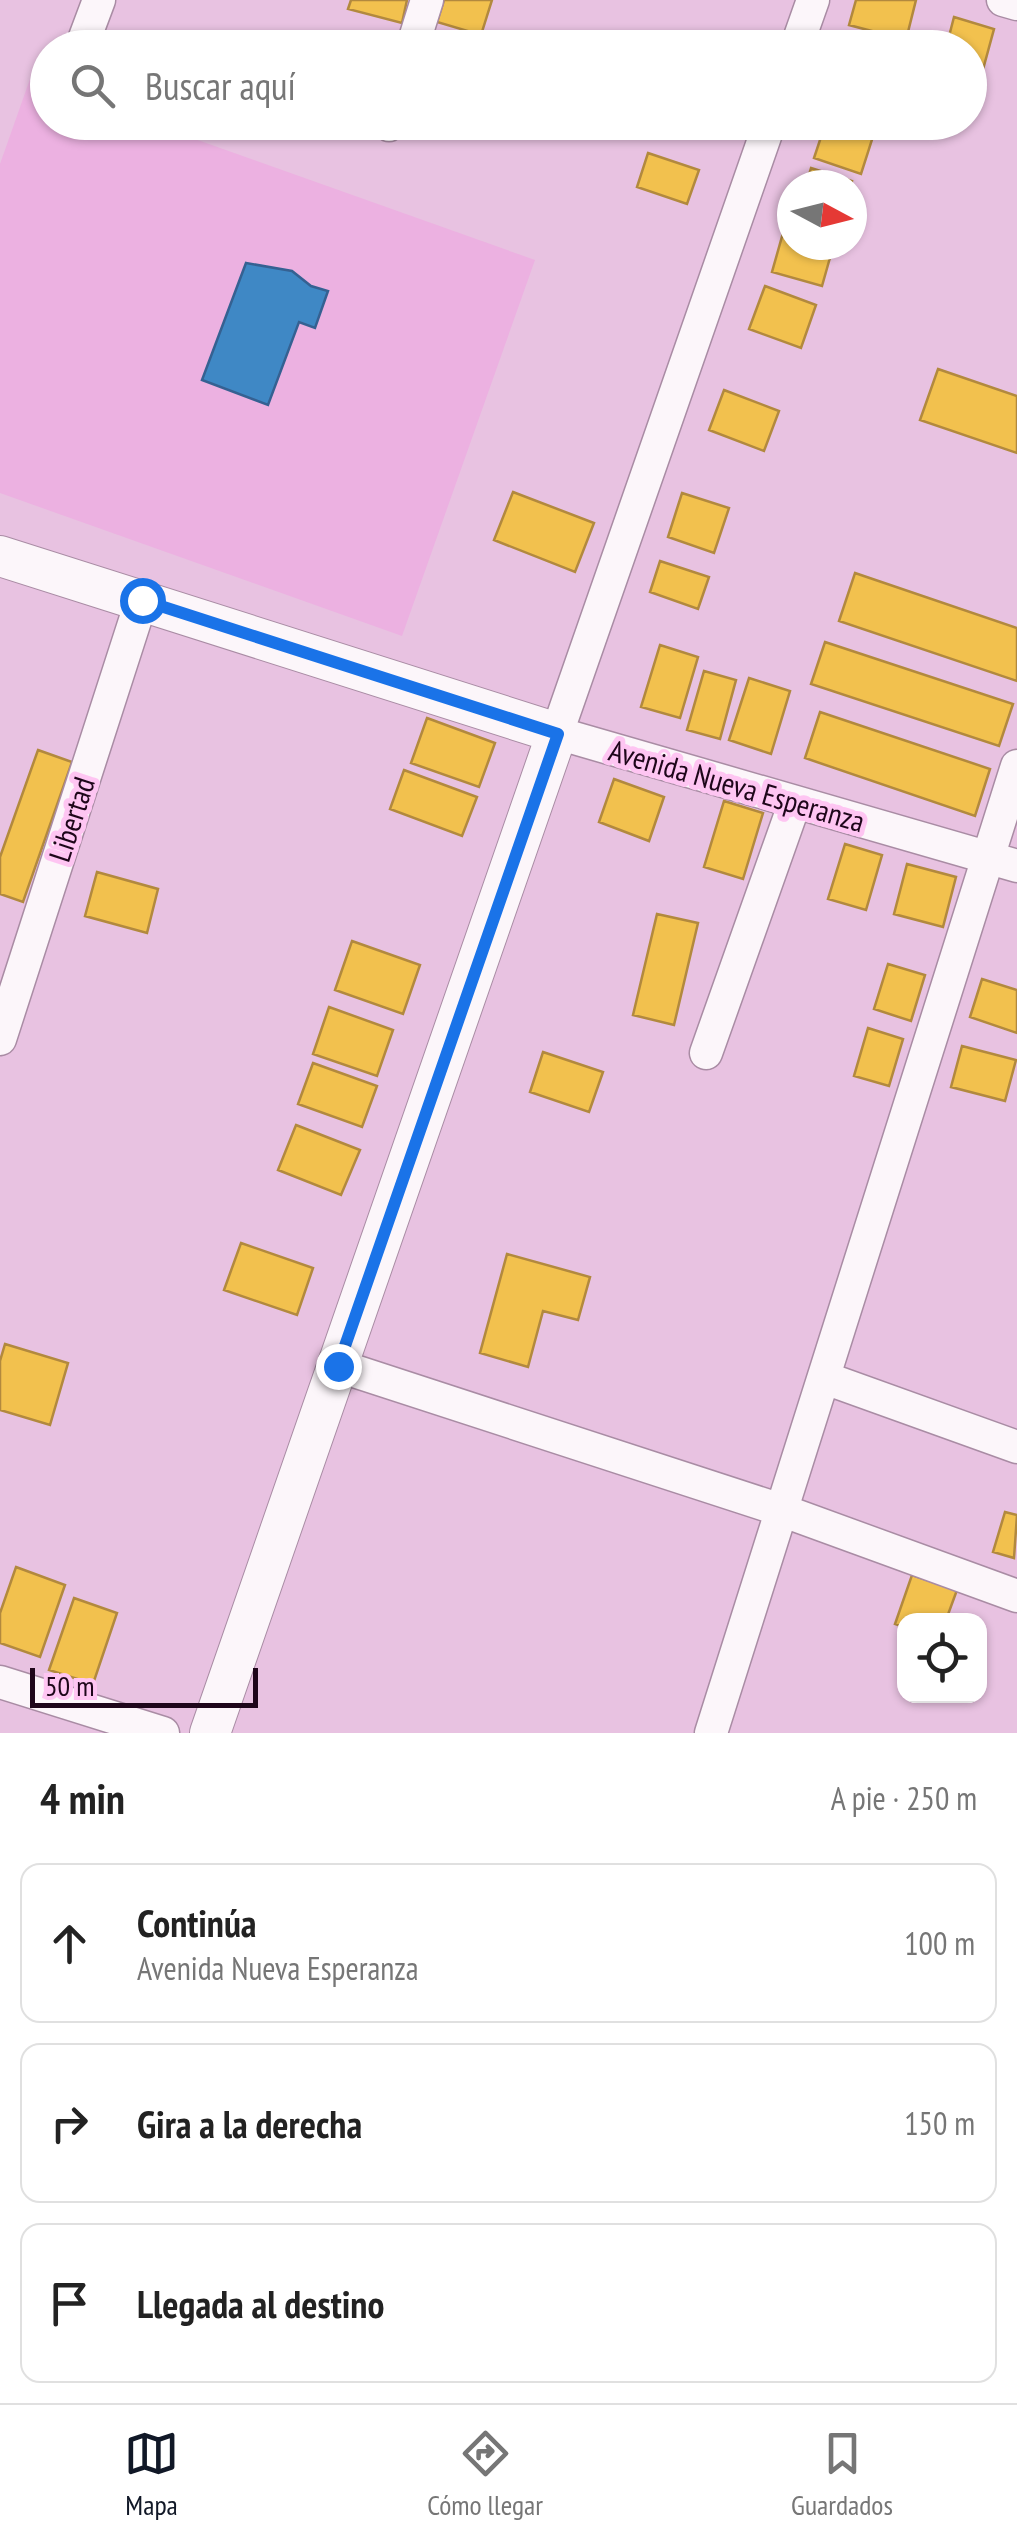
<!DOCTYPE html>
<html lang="es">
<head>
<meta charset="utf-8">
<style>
  :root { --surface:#fff; --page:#f6f6f6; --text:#222; --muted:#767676; --line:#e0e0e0; --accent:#111827 }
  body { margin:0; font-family:"PT Sans Narrow",sans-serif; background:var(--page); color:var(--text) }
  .controls { position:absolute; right:30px; bottom:30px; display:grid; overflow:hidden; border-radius:20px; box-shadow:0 2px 8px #0004 }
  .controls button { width:90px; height:90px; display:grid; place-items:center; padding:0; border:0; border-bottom:2px solid var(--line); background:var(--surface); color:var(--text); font:50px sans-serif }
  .compass { position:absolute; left:777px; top:170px; width:90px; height:90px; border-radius:50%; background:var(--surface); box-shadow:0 2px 8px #0004; rotate:97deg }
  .scale { position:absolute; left:30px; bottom:25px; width:228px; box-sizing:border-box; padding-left:10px; border:5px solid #1e061a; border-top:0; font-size:28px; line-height:35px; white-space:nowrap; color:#1e061a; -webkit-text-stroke:8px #fec5f2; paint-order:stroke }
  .stop { position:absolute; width:30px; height:30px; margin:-22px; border:8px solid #1a73e8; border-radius:50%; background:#fff }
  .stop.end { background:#1a73e8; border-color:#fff; box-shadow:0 2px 10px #0008 }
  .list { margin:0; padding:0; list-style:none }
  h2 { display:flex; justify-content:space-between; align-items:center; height:130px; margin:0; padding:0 40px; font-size:42px }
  h2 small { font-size:32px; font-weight:400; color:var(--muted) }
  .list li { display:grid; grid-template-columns:65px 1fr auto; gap:30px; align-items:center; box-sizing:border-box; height:160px; margin:0 20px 20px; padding:0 20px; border:2px solid var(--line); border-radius:20px }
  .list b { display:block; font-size:38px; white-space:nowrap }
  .list p { margin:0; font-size:32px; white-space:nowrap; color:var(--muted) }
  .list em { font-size:32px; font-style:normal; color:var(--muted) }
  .icon { flex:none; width:55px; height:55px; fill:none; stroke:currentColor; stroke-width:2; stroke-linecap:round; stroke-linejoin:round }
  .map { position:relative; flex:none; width:1017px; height:1733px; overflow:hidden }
  .search { position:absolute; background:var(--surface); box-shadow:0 2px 8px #0004; left:30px; right:30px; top:30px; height:110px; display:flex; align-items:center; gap:25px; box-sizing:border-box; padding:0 35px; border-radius:55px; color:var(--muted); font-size:38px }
  .sheet { height:670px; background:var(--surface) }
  nav { display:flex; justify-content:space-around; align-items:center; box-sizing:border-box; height:140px; border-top:2px solid var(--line); background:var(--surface); font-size:28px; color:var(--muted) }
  nav a { display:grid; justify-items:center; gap:5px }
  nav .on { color:var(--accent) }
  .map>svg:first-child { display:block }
  .built { fill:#ecb1e1 }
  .homes { fill:#f2c14e; stroke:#b2893e; stroke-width:2.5 }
  .schools { fill:#3f88c5; stroke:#356192; stroke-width:2.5 }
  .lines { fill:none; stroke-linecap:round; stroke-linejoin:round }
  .minor-casing { stroke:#a98ca4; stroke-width:35 }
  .tertiary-casing { stroke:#a98ca4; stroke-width:42 }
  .minor { stroke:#fcf6fa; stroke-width:32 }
  .tertiary { stroke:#fcf6fa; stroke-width:40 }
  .route { stroke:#1a73e8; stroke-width:12 }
  .labels { text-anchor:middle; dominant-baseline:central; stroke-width:10; stroke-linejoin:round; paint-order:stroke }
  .street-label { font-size:30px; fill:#1e061a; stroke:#fec5f2 }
</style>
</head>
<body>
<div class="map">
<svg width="1017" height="1733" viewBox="0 0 1017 1733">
  <rect width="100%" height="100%" fill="#e8c2e1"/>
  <path class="built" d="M30 79 47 86 48 122 150 123 535 260 402 636 0 493V164Z"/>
  <path class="homes" d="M351 0H407L402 23 348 9Z
    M444 0H492L481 35 437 22Z
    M856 0H916L906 40 849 25Z
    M954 17 994 29 979 84 970 82V48H946Z
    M826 122 877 124 861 174 814 158Z
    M648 153 699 170 687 204 637 187Z
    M811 168 852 181 851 185H806Z
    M783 233 792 236V245L833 247 822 286 772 272Z
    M765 286 816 305 801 348 749 329Z
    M938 369 1017 396V453L920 420Z
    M724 390 779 411 764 451 709 430Z
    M513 492 594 523 575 572 494 540Z
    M682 493 729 508 714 553 668 537Z
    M660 561 709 577 698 609 650 592Z
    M855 573 1017 628V681L839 621Z
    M825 642 1013 704 999 746 811 684Z
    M660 645 698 657 680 718 641 707Z
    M704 671 736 680 720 739 687 730Z
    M749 678 790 691 771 754 729 740Z
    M820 712 990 769 975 816 805 758Z
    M427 718 495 743 479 787 411 763Z
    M38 750 72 762 23 902 0 894V857Z
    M404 770 477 797 462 836 390 809Z
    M614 779 664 797 649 841 599 822Z
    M724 801 763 813 743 879 704 867Z
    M845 844 882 855 866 910 828 899Z
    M907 864 956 877 943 927 894 914Z
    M97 872 158 889 147 933 85 916Z
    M657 914 698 923 674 1025 633 1015Z
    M352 941 420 965 403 1014 335 990Z
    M888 964 925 975 911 1021 874 1009Z
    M982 979 1017 990V1033L970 1017Z
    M329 1007 393 1030 377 1076 313 1054Z
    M868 1028 903 1039 889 1086 854 1076Z
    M962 1046 1016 1060 1005 1101 951 1087Z
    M543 1052 603 1072 589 1112 530 1092Z
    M313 1063 377 1086 362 1127 298 1104Z
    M296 1125 360 1150 341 1195 278 1170Z
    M241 1243 313 1268 297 1315 224 1290Z
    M507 1254 590 1277 578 1320 543 1311 528 1367 480 1353Z
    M5 1344 68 1363 50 1425 0 1410V1361Z
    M1005 1512 1017 1515 1014 1558 993 1552Z
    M16 1567 65 1585 40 1657 0 1643V1613Z
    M912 1575 957 1590 946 1620H904V1627L895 1624Z
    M74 1598 117 1613 93 1684 49 1670Z"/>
  <path class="schools" d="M246 263 292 271 311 286 328 291 315 328 299 322 268 405 202 380Z"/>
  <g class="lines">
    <g class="minor-casing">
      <path id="minor" d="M1003 0 1017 4
        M81 48 99 0
        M412 48 427 0
        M796 48 813 0
        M770 122 557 733 1017 866
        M389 125V122
        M0 1039 142 599
        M706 1053 795 802
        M339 1366 781 1510 1017 1596
        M825 1378 1017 1447
        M0 1682 163 1733
        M711 1733 1017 766"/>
    </g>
    <g class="tertiary-casing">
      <path id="tertiary" d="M0 556 557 733 210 1733"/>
    </g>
    <use href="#minor" class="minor"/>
    <use href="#tertiary" class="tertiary"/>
  </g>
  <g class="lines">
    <path class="route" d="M142 600 558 734 338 1366"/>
  </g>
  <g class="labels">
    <g class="street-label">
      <text transform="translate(737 785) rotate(16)">Avenida Nueva Esperanza</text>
      <text transform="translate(71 819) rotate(-72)">Libertad</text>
    </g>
  </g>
</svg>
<div class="controls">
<button><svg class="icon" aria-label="locate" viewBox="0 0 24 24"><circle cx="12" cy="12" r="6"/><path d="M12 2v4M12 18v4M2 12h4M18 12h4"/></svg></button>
</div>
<svg class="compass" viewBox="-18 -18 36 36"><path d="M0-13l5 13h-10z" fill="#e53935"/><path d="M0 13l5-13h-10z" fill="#767676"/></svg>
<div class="scale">50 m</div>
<div class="stop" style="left:142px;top:600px"></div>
<div class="stop end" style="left:338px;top:1366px"></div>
<div class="search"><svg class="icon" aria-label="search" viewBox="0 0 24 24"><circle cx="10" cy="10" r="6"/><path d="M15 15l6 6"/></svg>Buscar aquí</div>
</div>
<section class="sheet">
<h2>4 min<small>A pie · 250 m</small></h2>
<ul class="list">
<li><svg class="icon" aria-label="ahead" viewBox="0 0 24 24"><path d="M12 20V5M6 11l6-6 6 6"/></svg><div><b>Continúa</b><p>Avenida Nueva Esperanza</p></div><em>100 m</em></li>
<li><svg class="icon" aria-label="right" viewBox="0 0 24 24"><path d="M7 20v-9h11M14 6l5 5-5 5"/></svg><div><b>Gira a la derecha</b></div><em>150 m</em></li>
<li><svg class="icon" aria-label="arrive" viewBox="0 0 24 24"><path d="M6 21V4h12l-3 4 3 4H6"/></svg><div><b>Llegada al destino</b></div></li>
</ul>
</section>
<nav>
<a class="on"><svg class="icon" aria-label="map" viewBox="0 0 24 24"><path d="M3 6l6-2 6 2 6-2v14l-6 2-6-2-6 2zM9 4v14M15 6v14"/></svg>Mapa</a>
<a><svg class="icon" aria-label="directions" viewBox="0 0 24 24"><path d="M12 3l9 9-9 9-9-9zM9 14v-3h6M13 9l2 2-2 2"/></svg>Cómo llegar</a>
<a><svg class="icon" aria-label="saved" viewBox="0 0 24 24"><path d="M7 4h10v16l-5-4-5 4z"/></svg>Guardados</a>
</nav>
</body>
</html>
